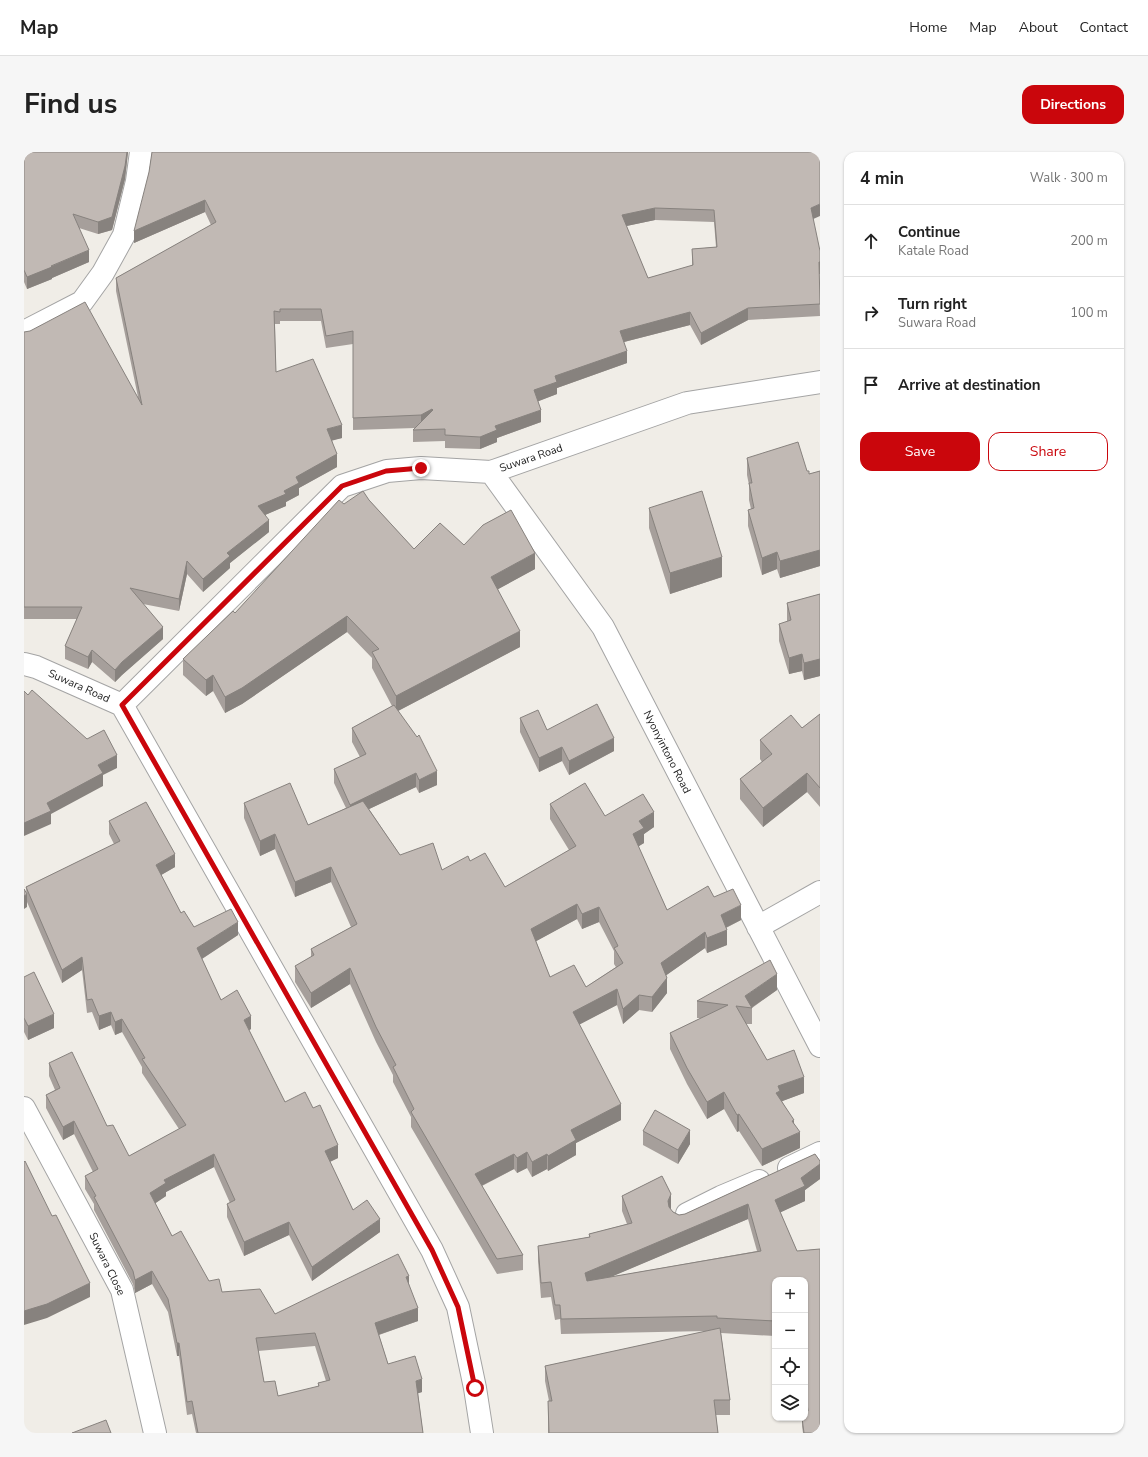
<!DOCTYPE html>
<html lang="en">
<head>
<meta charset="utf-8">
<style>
  :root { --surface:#fff; --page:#f6f6f6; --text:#222; --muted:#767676; --line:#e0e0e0; --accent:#ca060c }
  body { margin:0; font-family:"Nunito Sans",sans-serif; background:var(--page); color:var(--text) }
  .controls { position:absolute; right:12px; bottom:12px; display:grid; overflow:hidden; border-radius:8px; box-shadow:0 1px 3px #0004 }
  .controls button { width:36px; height:36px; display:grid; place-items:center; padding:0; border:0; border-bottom:1px solid var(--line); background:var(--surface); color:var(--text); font:20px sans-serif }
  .stop { position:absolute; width:12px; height:12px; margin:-9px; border:3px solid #ca060c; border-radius:50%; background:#fff }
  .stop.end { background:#ca060c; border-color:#fff; box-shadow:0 1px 4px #0008 }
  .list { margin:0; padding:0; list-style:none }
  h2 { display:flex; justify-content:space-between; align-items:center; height:52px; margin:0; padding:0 16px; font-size:17px }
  h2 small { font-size:13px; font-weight:400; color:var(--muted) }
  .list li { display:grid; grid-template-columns:26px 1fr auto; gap:12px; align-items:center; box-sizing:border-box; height:72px; padding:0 16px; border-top:1px solid var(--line) }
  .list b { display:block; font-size:15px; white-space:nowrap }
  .list p { margin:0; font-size:13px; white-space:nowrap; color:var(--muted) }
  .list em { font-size:13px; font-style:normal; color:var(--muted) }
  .actions { display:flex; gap:8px; padding:12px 16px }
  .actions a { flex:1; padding:9px 0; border:1px solid var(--accent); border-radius:12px; text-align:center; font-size:14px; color:var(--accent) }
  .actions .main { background:var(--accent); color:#fff }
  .icon { flex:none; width:22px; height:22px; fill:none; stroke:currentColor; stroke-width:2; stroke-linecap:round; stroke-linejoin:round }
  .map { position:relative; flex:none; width:796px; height:1281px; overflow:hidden; border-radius:12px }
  header { display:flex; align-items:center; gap:24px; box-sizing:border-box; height:56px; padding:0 20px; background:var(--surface); border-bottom:1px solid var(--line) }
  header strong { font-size:19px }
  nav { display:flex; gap:22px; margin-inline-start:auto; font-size:14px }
  .intro { display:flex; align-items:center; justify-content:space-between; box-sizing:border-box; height:96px; padding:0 24px }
  h1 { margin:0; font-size:28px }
  .button { padding:10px 18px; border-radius:12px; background:var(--accent); color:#fff; font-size:14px; font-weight:700 }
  main { display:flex; gap:24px; padding:0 24px }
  aside { flex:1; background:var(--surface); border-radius:12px; box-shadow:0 1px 3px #0004 }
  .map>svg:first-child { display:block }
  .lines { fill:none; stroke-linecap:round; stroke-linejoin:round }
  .street-casing { stroke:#a4a4a4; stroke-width:24 }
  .street { stroke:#fff; stroke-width:22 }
  .wall { fill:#a69f9b; fill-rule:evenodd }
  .shaded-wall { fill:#87827e }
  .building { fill:#c1b9b4; stroke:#87827e; fill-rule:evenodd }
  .route { stroke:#ca060c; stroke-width:5 }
  .labels { text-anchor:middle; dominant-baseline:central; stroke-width:4; stroke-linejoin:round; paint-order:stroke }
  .street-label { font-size:11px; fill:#202020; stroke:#fff }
</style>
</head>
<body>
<header>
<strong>Map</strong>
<nav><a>Home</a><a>Map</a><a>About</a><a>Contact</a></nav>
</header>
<div class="intro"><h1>Find us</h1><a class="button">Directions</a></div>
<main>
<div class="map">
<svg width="796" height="1281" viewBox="0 0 796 1281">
  <rect width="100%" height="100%" fill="#f0ede7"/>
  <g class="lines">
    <g class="street-casing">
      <path id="street" d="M0 180 58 150 79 121 100 83 113 29 117 0
        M467 320 579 475 796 894
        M0 512 12 515 98 553
        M98 553 408 1098 434 1155 451 1236 458 1281
        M98 553 318 334 363 319 397 316 467 320 663 251 796 230
        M734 775 796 740
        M0 956 98 1138 131 1281
        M765 1016 796 1001
        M663 1062 697 1045 735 1029"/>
    </g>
    <use href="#street" class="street"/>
  </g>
  <path class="wall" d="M0 0H104L101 27 88 78 74 82 55 76 65 110 28 126V127L3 137 0 130Z
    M128 0 789 67 795 122 796 164 724 168 677 193 666 173 600 190 603 211 533 236V242L514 249 517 270 473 286V290L456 297 421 296V289L389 290V278L391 276 329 278V192L302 196 297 169H256V172H251L252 220 318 286 308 288 313 315 275 336V343L262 350V354L241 363 245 380 206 411V416L179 440 163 422 155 459 119 452 139 487 98 523 91 530 68 510 64 517 41 507V494L53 467H0V180L114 245 92 139V126L187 73 181 60 110 91 125 20ZM631 68 690 70 692 95 668 97V114L624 126 602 74Z
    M723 306 783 319 785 322 796 319V414L756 426 753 417 738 423 724 374V358L727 357 725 348V333L723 323Z
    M345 348 390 397 440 393 511 417 474 437 496 495 374 559 413 633 395 641 392 635 345 657 376 703 418 718 446 709 481 735 545 698 526 667V652L630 675 620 682V691L614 694 643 758 690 745 717 768 702 776 703 793 683 801 681 796 642 823 643 841 628 860 615 858 599 872 593 853 555 872 597 968 552 991V1003L524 1019 523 1017 508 1025 503 1016 493 1021 490 1017 458 1034 499 1103V1118L473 1122 387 975V965L369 930V923L352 890 326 832 287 856 271 830V814L287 805V797L327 775 307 730 271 745 251 697 236 704 220 666V651L284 673 322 656 310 631V617L336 605 328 590V576L368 554 348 516V506L323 480 218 552 201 561 189 539 182 544 159 523V507L211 461 320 352ZM553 767 558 777 575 770 590 799V812L592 815 562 835 526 825 512 789Z
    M625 356 698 425 646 442 625 376Z
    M796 442V524L780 528 778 519 765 522 755 489V472L763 470V451Z
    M796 562V655L783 640 739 675 716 647V627L738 610 736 607V588L778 576Z
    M496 566 523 578 590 599 545 623 538 609 515 620 496 580Z
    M85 669 151 715 137 723 157 761 170 775 214 783 178 807 197 848 227 877 225 878 261 950 314 1006 306 1010 329 1058 356 1080 288 1129 265 1083 220 1104 203 1065V1052L206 1051 190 1015 142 1040V1044L131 1051 148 1084 185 1129 198 1140 251 1162 385 1132 394 1169 355 1183 364 1212 398 1240 394 1241 399 1281H172L168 1262 163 1263 155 1204H153L144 1160 128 1132 111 1141 109 1132 70 1058V1052L61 1037V1024L69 1020 50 982 39 988 22 956V943L31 938 25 924V911L83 974 105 1004 155 977 118 921V915L98 880 91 883 87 873 75 878 68 860 63 861 58 818 38 831 3 750V755L2 735 90 692 85 682ZM291 1194 302 1229 294 1231V1235L254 1244 240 1230 234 1199Z
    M0 825 30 876 4 888 0 880Z
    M753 838 728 856V872H722L743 908 780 941 758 949 770 972 776 996 738 1014 715 979 713 980 700 957 683 967 663 932 646 897V881L677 866H673V849Z
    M619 979 666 992 654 1012 619 993Z
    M791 1002 796 1009V1027L781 1038V1049L756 1060 773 1099 796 1097V1281H779L778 1274V1266H781V1259H782L781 1249V1128H751V1184L697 1181 706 1248V1263H692L694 1281H524V1249H525L521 1229V1214L683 1179 537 1182 536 1167 531 1168 527 1145 517 1146 514 1109V1094L565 1085V1082L603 1072 598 1059V1044L638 1024 647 1042 646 1058 649 1060 655 1063 661 1062ZM724 1067 733 1099 586 1125Z"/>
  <path class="shaded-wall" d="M103 0H104L101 27 88 78 74 82V70Z
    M181 48V60L110 91V79Z
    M796 52V64L787 68V56Z
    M631 56V68L598 75V63Z
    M65 98V110L28 126V127L3 137V125Z
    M795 110H796V122H795Z
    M724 156V168L677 193V181Z
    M666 160V173L596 191V179Z
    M603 199V211L533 236V242L510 251V238L531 224Z
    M408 257V269L397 276V263Z
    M517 258V270L473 286V290L456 297V285L471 274Z
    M318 273V286L303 290V277Z
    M313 302V315L275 336V343L262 350V354L234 366V354L260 339 272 325Z
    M245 368V380L206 411V416L179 440V427L203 401Z
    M796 398V414L756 426V409Z
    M753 400V417L738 423V406Z
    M511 401V417L467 441V425Z
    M698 405V425L646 442V421Z
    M163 409V422L155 459V447Z
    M323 464V480L218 552 201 561V545Z
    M139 475V487L98 523 91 530V518L98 510Z
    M496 479V495L372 560V544Z
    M68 498V510L64 517V505Z
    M778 502V519L765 522V506Z
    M796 507V524L780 528V511Z
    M189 523V539L182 544V528Z
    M590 586V599L545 623V609Z
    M538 595V609L515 620V606Z
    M93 603V616L79 623V634L27 662V672L0 684V671L23 651 74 613Z
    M413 619V633L395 641V628Z
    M392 621V635L326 666V653Z
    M783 621V640L739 675V656Z
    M630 660V675L620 682V691L609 698V682L615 669Z
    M251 682V697L236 704V689Z
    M151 702V715L132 726V713Z
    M307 715V730L271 745V730Z
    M3 742V755L0 757V744Z
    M553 752V767L507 792V777Z
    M717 753V768L697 778V763Z
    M575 755V770L558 777V762Z
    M214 770V783L173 810V796Z
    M703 778V793L683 801V786Z
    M681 780V796L637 827V811Z
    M58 805V818L38 831V818Z
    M326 816V832L287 856V841Z
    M753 822V838L727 856 721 844Z
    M643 826V841L628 860V845Z
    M593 837V853L549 876V860Z
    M615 843V858L599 872V857Z
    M87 860V873L75 878V864Z
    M30 862V876L4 888V874Z
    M227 864V877L220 881V868Z
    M98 867V880L91 883V870Z
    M780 925V941L756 950 752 941 754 934Z
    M700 940V957L683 967V950Z
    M597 952V968L552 991V1003L524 1019V1004L547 978Z
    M715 962V979L713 980V963Z
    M770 968V983L776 980V996L738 1014V997Z
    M50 969V982L39 988V975Z
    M666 978V992L654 1012V998Z
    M314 993V1006L301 1012V999Z
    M503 1000V1016L493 1021V1006Z
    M190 1002V1015L142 1040V1044L126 1055V1041L140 1028Z
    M490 1002V1017L451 1037V1022Z
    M523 1002V1017L508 1025V1010Z
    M796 1012V1027L781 1038V1049L751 1063V1048L777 1026Z
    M647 1042V1057L644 1064V1049Z
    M724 1052V1067L561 1136V1121Z
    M356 1067V1080L288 1129V1115Z
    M265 1070V1083L220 1104V1090Z
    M128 1119V1132L111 1141V1128Z
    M385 1124V1137L382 1125Z
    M66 1131V1145L23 1166 0 1173V1159Z
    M394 1156V1169L351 1184V1171Z
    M153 1191H155V1204H153Z
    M398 1227V1240L392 1242V1229Z"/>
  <path class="building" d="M0 0H103L101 14 88 65 74 70 49 62 65 98 27 114 28 115 3 125 0 118Z
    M128 0H796V52L787 56 796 99V110H795L796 152 724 156 677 181 666 160 596 179 603 199 531 224 533 230 510 238 517 258 471 274 473 278 456 285 421 283V277L389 278 409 258 408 257 397 263 329 266V179L302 184 297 157H256V160L250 159 252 220 289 207 318 273 303 277 313 302 272 325 275 331 260 339 262 342 234 354 245 368 203 401 206 404 179 427 163 409 155 447 106 436 139 475 98 510 91 518 68 498 64 505 41 494 58 455H0V180L6 179 61 150 118 253 92 126 192 70 181 48 110 79 125 20ZM631 56 690 58 693 95 668 97 669 113 624 126 598 63Z
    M774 290 783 319H785V322L796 319V398L756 409 753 400 738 406 724 358 730 356 725 331H728L723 306Z
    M339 339 345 348 390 397 416 371 440 393 459 373 487 358 511 401 467 425 496 479 372 544 348 500 355 497 323 464 218 536 201 545 189 523 182 528 159 507 209 459 211 461 315 348 320 352Z
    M678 339 698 405 646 421 625 356Z
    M796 442V507L780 511 778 502 765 506 755 472 767 468 763 451Z
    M8 538 63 587 80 578 93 603 74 613 79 621 23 651 27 659 0 671V539L4 543Z
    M573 552 590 586 545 609 538 595 515 606 496 566 514 558 523 578Z
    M370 553 393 585 395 583 413 619 395 628 392 621 326 653 310 617 342 602 328 576Z
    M796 562V636L783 621 739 656 716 627 748 602 736 588 767 563 778 576Z
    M266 631 284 673 339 649 376 703 409 691 418 718 444 704 446 709 461 701 481 735 552 694 526 652 561 631 581 664 619 642 630 660 615 669 620 676 609 682 643 758 684 734 690 745 709 737 717 753 697 763 703 778 683 786 681 780 637 811 643 826 628 845 615 843 599 857 593 837 549 860 597 952 547 978 552 988 524 1004 523 1002 508 1010 503 1000 493 1006 490 1002 451 1022 499 1103 473 1107 387 960 390 957 369 915 372 913 352 875 326 816 287 841 271 814 290 803 287 797 333 772 307 715 271 730 251 682 236 689 220 651ZM553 752 558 762 575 755 594 794 590 796 599 811 562 835 550 813 526 825 507 777Z
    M122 650 151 702 132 713 157 761 160 759 170 775 207 757 214 770 173 796 197 848 213 838 227 864 220 868 261 950 281 940 289 956 296 953 314 993 301 999 329 1058 343 1048 356 1067 288 1115 265 1070 220 1090 203 1052 211 1048 190 1002 140 1028 142 1031 126 1041 148 1084 157 1079 185 1129 195 1127 198 1140 236 1137 251 1162 374 1102 385 1124 382 1125 394 1156 351 1171 364 1212 391 1204 398 1227 392 1229 399 1281H174L168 1249 163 1250 155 1191H153L144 1147 128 1119 111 1128 109 1119 70 1045 72 1044 61 1024 74 1017 50 969 39 975 22 943 36 936 25 911 48 900 83 974 89 973 105 1004 162 973 118 907 121 906 98 867 91 870 87 860 75 864 68 847 63 848 58 805 38 818 2 735 96 689 85 669ZM291 1181 306 1228 294 1231 295 1234 254 1244 251 1229 240 1230 232 1186Z
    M0 737 3 742 0 744Z
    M746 808 753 822 721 844 728 856 712 854 743 908 770 898 780 925 754 934 756 939 752 941 770 968 768 969 776 980 738 997 715 962 713 963 700 940 683 950 663 916 646 881 704 853 673 849Z
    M10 820 30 862 4 874 0 866V825Z
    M631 958 666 978 654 998 619 979Z
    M791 1002 796 1009V1012L777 1026 781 1034 751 1048 773 1099 796 1097V1281H780L778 1266H781V1259H784L781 1235V1128H751V1169L693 1166V1164L537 1167 536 1153H531L527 1130 517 1131 514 1094 566 1085 565 1082 608 1071 598 1044 638 1024 647 1042 644 1049 645 1055 649 1060 655 1063 661 1062ZM724 1052 737 1099 563 1129 561 1121Z
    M1 1009 28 1064 32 1063 66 1131 23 1152 0 1159V1010Z
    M696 1176 706 1248H690L694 1281H525L524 1249H528L521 1214Z
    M82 1268 87 1281H48Z"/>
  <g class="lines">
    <path class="route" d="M397 316 362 319 318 334 98 553 408 1098 434 1155 451 1236"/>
  </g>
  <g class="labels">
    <g class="street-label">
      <text transform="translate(507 306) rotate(-19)">Suwara Road</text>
      <text transform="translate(55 534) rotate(24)">Suwara Road</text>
      <text transform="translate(643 600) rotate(63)">Nyonyintono Road</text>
      <text transform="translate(83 1112) rotate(64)">Suwara Close</text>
    </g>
  </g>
</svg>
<div class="controls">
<button>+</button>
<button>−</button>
<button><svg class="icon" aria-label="locate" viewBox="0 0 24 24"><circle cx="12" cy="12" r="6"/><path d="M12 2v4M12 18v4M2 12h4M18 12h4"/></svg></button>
<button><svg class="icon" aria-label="layers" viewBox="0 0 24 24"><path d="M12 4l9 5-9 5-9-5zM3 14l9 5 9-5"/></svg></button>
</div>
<div class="stop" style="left:451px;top:1236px"></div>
<div class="stop end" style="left:397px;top:316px"></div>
</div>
<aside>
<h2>4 min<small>Walk · 300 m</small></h2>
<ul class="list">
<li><svg class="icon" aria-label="ahead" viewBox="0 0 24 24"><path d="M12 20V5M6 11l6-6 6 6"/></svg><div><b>Continue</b><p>Katale Road</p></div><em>200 m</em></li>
<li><svg class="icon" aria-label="right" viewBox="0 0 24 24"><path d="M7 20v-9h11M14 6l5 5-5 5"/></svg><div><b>Turn right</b><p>Suwara Road</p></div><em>100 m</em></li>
<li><svg class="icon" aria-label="arrive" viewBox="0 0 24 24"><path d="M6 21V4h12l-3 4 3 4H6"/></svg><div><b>Arrive at destination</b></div></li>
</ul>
<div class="actions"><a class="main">Save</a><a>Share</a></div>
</aside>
</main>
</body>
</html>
